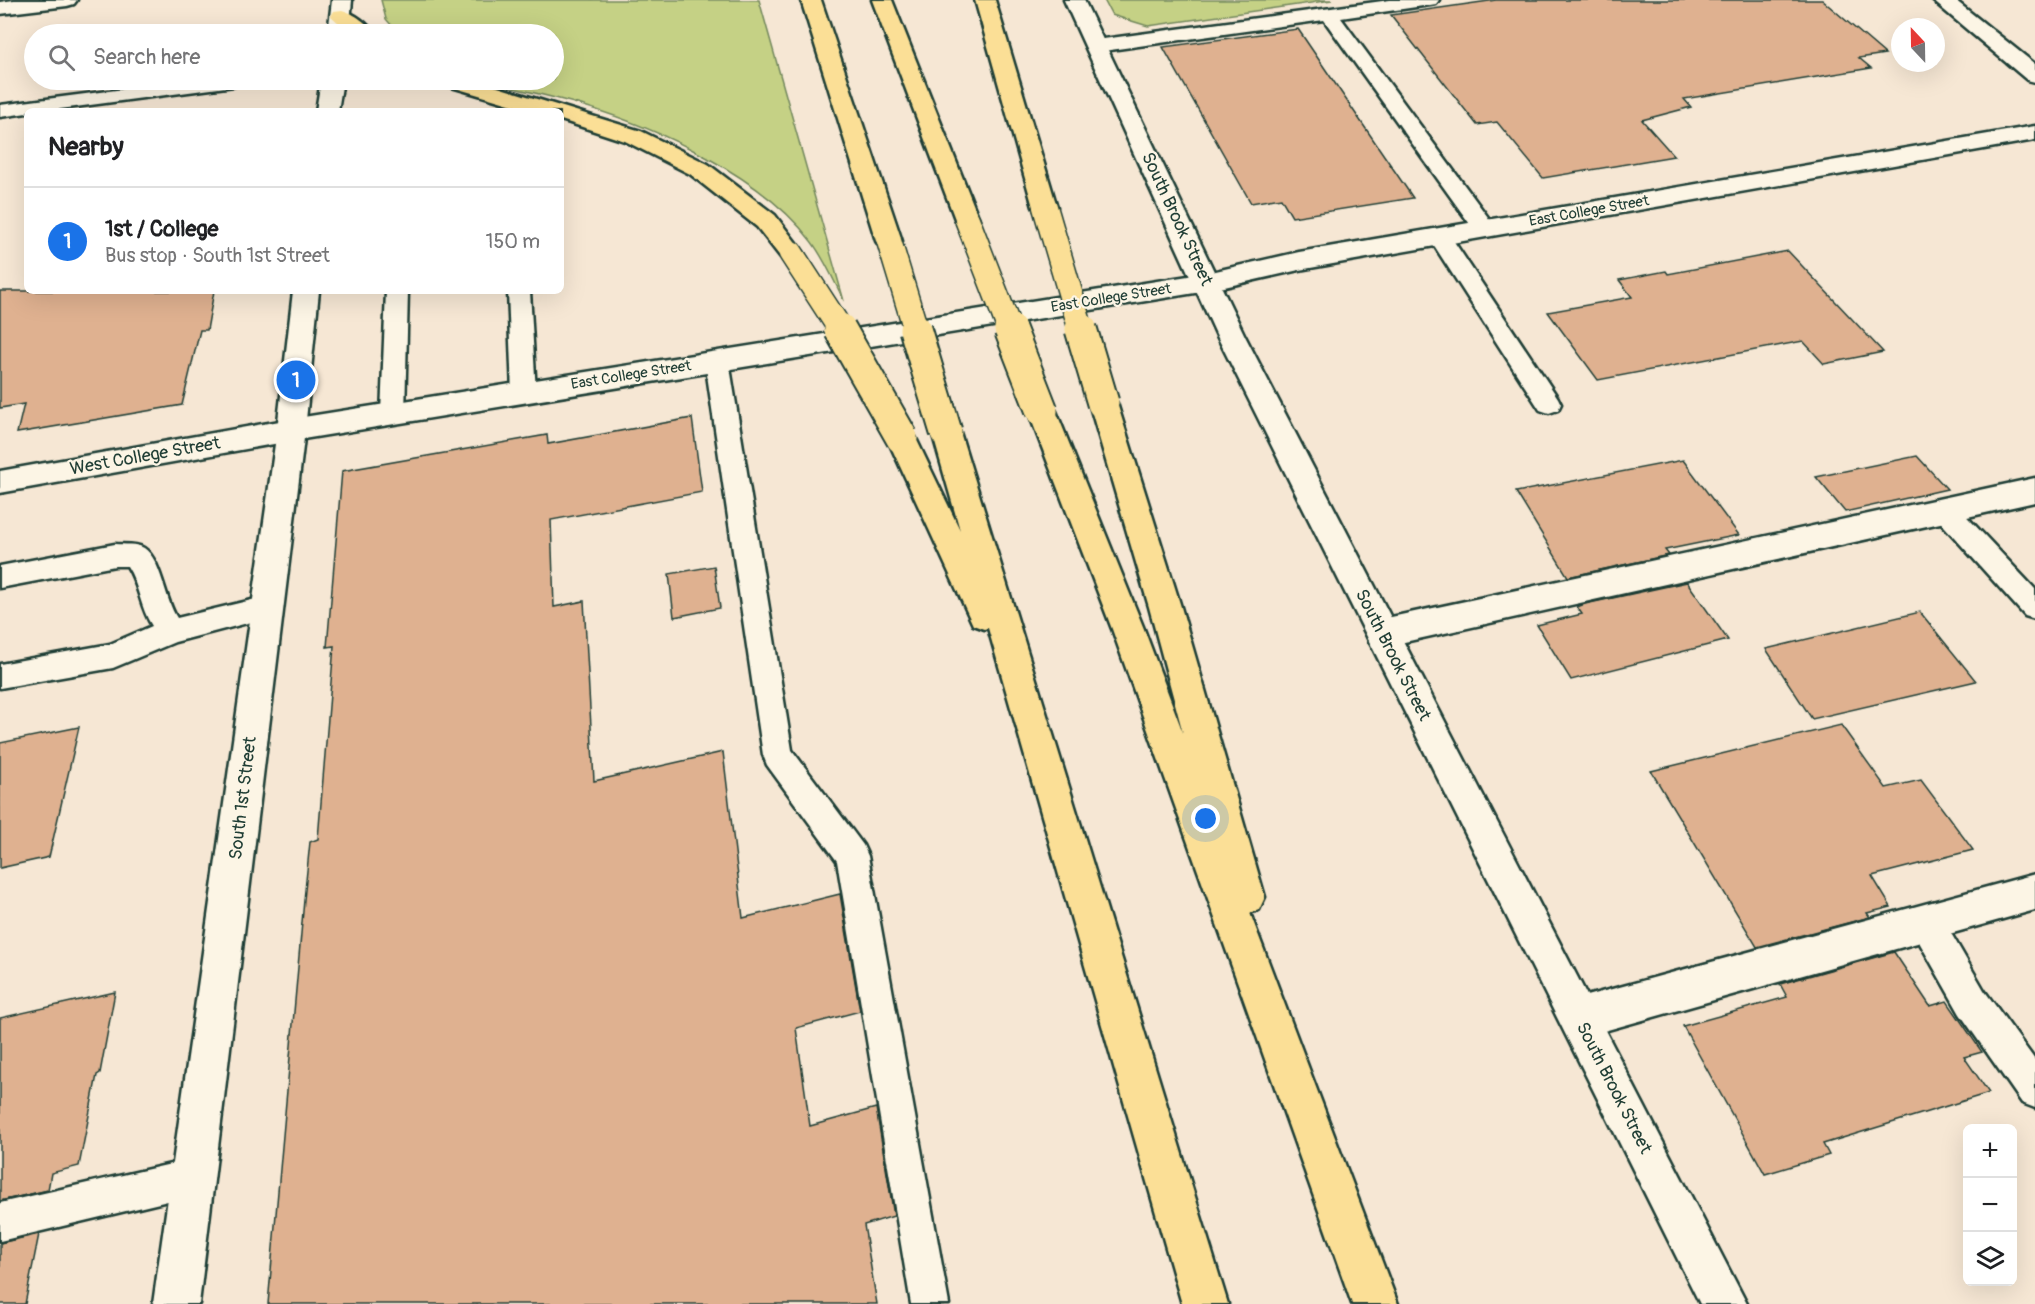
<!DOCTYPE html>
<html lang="en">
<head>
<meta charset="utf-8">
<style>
  :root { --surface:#fff; --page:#f2f2f2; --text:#202124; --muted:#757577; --line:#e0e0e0; --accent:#1a73e8 }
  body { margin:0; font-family:Pangolin,sans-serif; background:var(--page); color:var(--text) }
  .controls { position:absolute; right:18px; bottom:18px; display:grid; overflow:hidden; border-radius:9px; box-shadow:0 6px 24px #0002 }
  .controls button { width:54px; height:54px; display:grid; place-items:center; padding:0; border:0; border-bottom:2px solid var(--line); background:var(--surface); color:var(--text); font:30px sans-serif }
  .compass { position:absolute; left:1891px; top:18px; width:54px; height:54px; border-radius:50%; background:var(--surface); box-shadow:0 6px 24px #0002; rotate:338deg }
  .you { position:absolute; left:1206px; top:819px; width:21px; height:21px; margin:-15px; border:4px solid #fff; border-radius:50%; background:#1a73e8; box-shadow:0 0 0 9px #1a73e833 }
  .badge { display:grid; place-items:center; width:39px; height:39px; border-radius:50%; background:var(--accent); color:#fff; font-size:20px; font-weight:700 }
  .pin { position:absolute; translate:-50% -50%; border:3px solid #fff; box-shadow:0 2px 6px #0006 }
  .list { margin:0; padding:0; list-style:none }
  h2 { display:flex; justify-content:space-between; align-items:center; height:78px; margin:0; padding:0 24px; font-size:26px }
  h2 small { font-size:20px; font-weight:400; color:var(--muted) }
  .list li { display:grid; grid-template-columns:39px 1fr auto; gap:18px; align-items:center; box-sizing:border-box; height:108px; padding:0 24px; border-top:2px solid var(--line) }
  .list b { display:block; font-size:22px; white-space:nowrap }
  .list p { margin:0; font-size:20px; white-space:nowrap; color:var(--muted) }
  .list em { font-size:20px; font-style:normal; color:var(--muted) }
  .icon { flex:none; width:33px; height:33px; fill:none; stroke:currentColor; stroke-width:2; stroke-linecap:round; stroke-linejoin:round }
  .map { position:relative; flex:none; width:2035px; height:1304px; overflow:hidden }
  .search { position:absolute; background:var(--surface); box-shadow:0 6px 24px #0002; left:24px; top:24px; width:540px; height:66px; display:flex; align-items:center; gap:15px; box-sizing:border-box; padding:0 21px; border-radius:33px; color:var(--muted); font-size:22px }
  .panel { position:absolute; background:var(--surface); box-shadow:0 6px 24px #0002; left:24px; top:108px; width:540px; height:186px; border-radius:9px }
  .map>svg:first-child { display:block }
  .green { fill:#c5d185; stroke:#72875c; stroke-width:1.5 }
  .building { fill:#dfb190; stroke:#1f3d34; stroke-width:1.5 }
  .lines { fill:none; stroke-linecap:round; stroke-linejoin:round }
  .lane-casing { stroke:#1f3d34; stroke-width:5 }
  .street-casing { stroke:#1f3d34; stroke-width:5 }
  .secondary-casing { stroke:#1f3d34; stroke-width:5 }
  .highway-casing { stroke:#1f3d34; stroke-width:5 }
  .lane { fill:#fcf5e5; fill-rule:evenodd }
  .street { fill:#fcf5e5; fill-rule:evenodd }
  .secondary { fill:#fcf5e5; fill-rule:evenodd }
  .highway { fill:#fbdf96; fill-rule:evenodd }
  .highway-bridge-far1-casing { stroke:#1f3d34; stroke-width:27; stroke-linecap:butt }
  .highway-bridge-casing { stroke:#1f3d34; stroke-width:35; stroke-linecap:butt }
  .highway-bridge-far1 { stroke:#fbdf96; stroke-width:24 }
  .highway-bridge { stroke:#fbdf96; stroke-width:31 }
  .labels { text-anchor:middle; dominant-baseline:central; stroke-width:4.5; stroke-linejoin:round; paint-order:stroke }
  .far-street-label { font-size:15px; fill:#1f3d34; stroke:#fcf5e5 }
  .street-label { font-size:18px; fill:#1f3d34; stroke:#fcf5e5 }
</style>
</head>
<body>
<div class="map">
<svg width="2035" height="1304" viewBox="0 0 2035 1304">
  <rect width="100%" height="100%" fill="#f6e7d4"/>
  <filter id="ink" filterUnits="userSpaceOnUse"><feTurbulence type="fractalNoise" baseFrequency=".0167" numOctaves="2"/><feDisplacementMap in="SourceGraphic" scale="12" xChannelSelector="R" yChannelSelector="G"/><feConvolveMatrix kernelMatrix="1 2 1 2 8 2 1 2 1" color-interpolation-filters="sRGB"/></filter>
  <g filter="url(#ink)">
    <path class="green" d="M381 0H759L844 301C834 281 825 259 811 241 762 176 658 128 581 105 548 95 513 88 479 80H554V34H399L386 19Z
      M1104 0H1332L1148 26 1112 15Z"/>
    <path class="building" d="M1496 0H1822L1885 54 1859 58 1871 68 1684 99 1691 107 1642 120 1674 156 1543 178 1497 122 1477 125 1391 15Z
      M1298 29 1413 198 1292 217 1281 198 1251 203 1163 47Z
      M1788 251 1883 352 1824 364 1803 341 1598 380 1548 312 1632 297 1619 280 1666 271 1668 274Z
      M0 291H214L207 330H200L182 405 17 433 24 404 0 408Z
      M692 418 702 492 551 520 554 607 584 601 594 781 723 752 743 918 840 894 860 1011 796 1028 810 1126 876 1108 894 1216 864 1225 877 1304H268L304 900 310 842 318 839 334 646 327 647 342 471 547 435 548 444Z
      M1917 456 1947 489 1845 512 1816 477Z
      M1683 460 1739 535 1665 550 1669 555 1568 577 1516 492Z
      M714 566 720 608 674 617 669 574Z
      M1687 582 1728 640 1571 680 1537 625 1582 614 1577 607 1585 604Z
      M1920 612 1976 681 1812 719 1766 649Z
      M1841 725 1886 788 1921 780 1973 850 1872 876 1891 907 1867 913 1870 917 1757 947 1651 771Z
      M79 727 49 857 0 868V743Z
      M1894 952 1930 1006 1947 1001 1982 1052 1964 1057 1989 1093 1823 1144 1829 1155 1765 1174 1683 1026 1787 997 1780 984Z
      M115 992 100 1073 97 1075 79 1166 51 1173 48 1190 0 1201V1018Z
      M39 1234 25 1304H0V1243Z"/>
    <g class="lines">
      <g class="lane-casing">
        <path id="lane" d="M1390 0H1439L1436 4 1430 5 1341 18 1493 224 1496 229 1493 234 1485 236 1477 234 1324 20 1096 52 1089 50 1087 46 1089 42 1096 40Z
          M194 80H244L241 84 234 86 45 111H27V113L0 117V105Z
          M1439 229 1447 231 1558 398 1561 404 1558 410 1549 413 1540 410 1428 236 1431 231Z
          M386 291H408L405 414 402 420 393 423 384 420 381 414Z
          M508 291H530L536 393 533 399 524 402 515 399 512 393Z
          M717 353 725 355 729 361 792 750 863 845 868 856 949 1304H911L837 861 767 765 763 755 705 361 709 355Z
          M1945 500 1954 503 2035 589V619L2025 616 1936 517 1932 510 1936 503Z
          M115 544C124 545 136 543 144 548 161 559 165 600 177 618L268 596 278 599 282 607 278 615 175 642 113 668 0 688V664L110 644 152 626C140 608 139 584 127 566H115L0 588V566Z
          M1926 906 1938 911 1984 990 2035 1060V1108L2022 1103 1960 1014 1914 933 1910 922 1914 911Z
          M193 1159 206 1164 211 1177 206 1190 193 1195 0 1241V1203Z"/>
      </g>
      <g class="street-casing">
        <path id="street" d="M14 0H77L74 4 67 6 0 14V2Z
          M1932 0H1955L2035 64V82L2027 80Z
          M2035 126V140L1299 270 1207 291 291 441 0 493V471L291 419 1207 273 1299 252Z
          M2035 478V502L1382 647 1370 643 1366 633 1370 623 1382 619Z
          M2035 874V910L1579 1038 1565 1032 1559 1018 1565 1004 1579 998Z"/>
      </g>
      <g class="secondary-casing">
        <path id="secondary" d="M332 0H352L349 34H328Z
          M1064 0H1084L1245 336 1747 1304H1700L1217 336Z
          M321 80H343L338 111H316Z
          M293 291H319L305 430 199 1304H153L277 430Z"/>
      </g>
      <g class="highway-casing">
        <path id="highway" d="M801 0H821L902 241 898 247 889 249 880 247 876 241Z
          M872 0H892L979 219 976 225 967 227 958 225 955 219Z
          M975 0H995L1057 207 1054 213 1045 215 1036 213 1033 207Z
          M342 10C354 13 369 24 374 34H351L331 16 334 11Z
          M442 80H475L641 131 708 164 775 215 804 253 800 259 791 261 782 259 757 227 690 174 625 141 561 120V111H533L445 85Z
          M1103 393 1113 396 1117 403 1181 607 1265 897 1259 910 1250 913 1398 1304H1352L1112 629 1028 411 1032 404 1042 401 1052 404 1056 411 1144 629 1183 733 1149 607 1089 403 1093 396Z
          M946 421 956 424 960 432 1228 1304H1182L988 628 984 629 973 625 887 438 892 430 902 427 912 430 960 530 932 432 936 424Z"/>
      </g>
      <use href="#lane" class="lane"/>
      <use href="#street" class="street"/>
      <use href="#secondary" class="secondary"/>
      <use href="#highway" class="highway"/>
      <g class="highway-bridge-far1-casing">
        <path id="highway-bridge-far1" d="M1045 207 1081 330
          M967 219 1010 330
          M889 241 916 330
          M791 253 841 330"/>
      </g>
      <g class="highway-bridge-casing">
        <path id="highway-bridge" d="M840 329 902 438
          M915 329 946 432
          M1010 329 1042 411
          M1081 329 1103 403"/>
      </g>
      <use href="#highway-bridge-far1" class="highway-bridge-far1"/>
      <use href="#highway-bridge" class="highway-bridge"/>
    </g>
  </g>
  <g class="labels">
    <g class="far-street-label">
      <text transform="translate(1589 211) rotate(-10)">East College Street</text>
      <text transform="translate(1111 298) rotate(-9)">East College Street</text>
      <text transform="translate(631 375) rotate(-9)">East College Street</text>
    </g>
    <g class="street-label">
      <text transform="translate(1177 219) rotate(65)">South Brook Street</text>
      <text transform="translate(145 456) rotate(-10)">West College Street</text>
      <text transform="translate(1393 655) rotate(63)">South Brook Street</text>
      <text transform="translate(243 798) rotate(-83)">South 1st Street</text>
      <text transform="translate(1614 1088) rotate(63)">South Brook Street</text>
    </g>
  </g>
</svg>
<div class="controls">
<button>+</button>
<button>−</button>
<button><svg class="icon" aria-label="layers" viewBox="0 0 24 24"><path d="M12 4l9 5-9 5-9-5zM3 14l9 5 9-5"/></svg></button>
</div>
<svg class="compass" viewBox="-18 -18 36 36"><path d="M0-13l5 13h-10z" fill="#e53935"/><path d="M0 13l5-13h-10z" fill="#757577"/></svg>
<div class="you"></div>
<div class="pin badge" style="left:296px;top:380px">1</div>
<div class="search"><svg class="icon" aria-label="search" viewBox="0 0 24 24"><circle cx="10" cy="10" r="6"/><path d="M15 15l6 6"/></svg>Search here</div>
<section class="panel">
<h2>Nearby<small></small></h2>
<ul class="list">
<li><span class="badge">1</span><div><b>1st / College</b><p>Bus stop · South 1st Street</p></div><em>150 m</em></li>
</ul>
</section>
</div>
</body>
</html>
